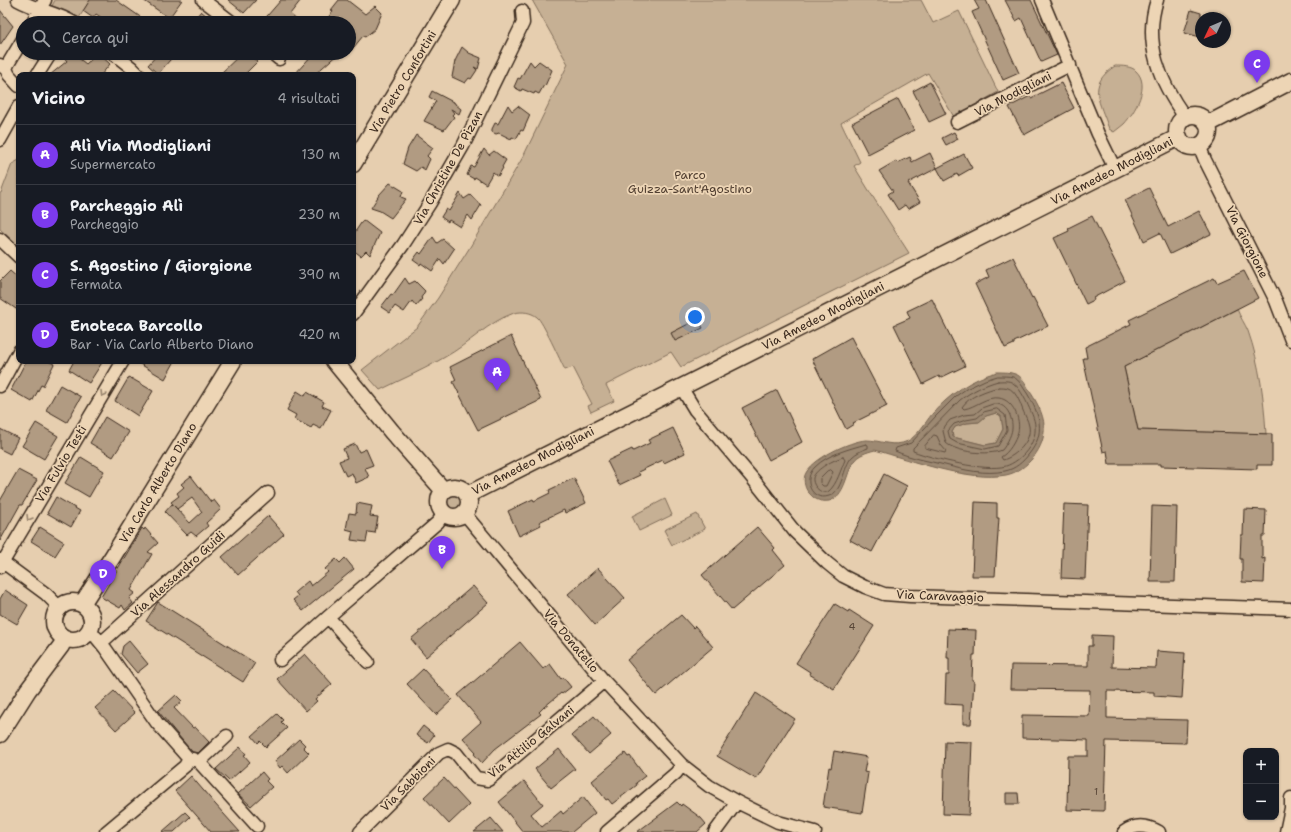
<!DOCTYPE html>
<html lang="it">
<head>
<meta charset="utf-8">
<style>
  :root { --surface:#171b24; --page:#20242c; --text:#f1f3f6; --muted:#9ea1a6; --line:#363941; --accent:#7c3aed }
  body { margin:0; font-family:"Shantell Sans",sans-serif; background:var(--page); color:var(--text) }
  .controls { position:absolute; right:12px; bottom:12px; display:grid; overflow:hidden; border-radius:8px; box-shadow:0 1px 3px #0004 }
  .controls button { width:36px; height:36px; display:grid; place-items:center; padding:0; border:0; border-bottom:1px solid var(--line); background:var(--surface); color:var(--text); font:20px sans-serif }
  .compass { position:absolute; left:1195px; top:12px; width:36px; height:36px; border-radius:50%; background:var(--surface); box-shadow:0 1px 3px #0004; rotate:226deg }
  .you { position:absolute; left:695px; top:317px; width:14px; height:14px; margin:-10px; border:3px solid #fff; border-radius:50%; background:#1a73e8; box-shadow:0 0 0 6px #1a73e833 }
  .badge { display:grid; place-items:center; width:26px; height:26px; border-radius:50%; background:var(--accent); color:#fff; font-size:13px; font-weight:700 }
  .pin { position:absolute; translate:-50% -33px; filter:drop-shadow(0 1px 2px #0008) }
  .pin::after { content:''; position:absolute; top:21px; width:14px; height:12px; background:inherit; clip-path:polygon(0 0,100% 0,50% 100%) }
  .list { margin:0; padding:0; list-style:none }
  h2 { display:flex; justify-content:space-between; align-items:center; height:52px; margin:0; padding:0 16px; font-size:17px }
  h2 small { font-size:13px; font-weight:400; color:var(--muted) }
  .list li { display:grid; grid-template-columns:26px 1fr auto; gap:12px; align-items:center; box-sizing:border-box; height:60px; padding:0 16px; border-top:1px solid var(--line) }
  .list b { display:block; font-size:15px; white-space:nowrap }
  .list p { margin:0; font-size:13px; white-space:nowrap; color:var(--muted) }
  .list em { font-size:13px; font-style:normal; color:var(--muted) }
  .icon { flex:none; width:22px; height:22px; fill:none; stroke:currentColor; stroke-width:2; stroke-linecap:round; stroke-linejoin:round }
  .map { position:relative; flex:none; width:1291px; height:832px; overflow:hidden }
  .search { position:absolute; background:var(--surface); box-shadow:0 1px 3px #0004; left:16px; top:16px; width:340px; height:44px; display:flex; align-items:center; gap:10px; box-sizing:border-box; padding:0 14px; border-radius:22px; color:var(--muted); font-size:15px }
  .panel { position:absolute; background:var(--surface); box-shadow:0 1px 3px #0004; left:16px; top:72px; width:340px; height:292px; border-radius:8px }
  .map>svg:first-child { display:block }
  .green { fill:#c6b094; stroke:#806d59 }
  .water { fill:#9d8972; stroke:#766350; fill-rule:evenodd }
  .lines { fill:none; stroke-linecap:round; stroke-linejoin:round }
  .shore { stroke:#625040; stroke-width:1 }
  .building { fill:#b19b82; stroke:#3b2a1e; fill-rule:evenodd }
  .street-casing { stroke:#3b2a1e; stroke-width:15 }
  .secondary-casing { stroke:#3b2a1e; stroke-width:19 }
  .street { stroke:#edd5b5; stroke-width:12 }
  .secondary { stroke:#edd5b5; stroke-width:16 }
  .oneway { stroke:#94806a }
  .labels { text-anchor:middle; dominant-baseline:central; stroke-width:3.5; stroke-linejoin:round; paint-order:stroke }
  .number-label { font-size:10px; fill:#584637 }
  .street-label { font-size:12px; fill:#3b2a1e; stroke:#edd5b5 }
  .park-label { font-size:12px; fill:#503e30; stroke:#edd5b5 }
</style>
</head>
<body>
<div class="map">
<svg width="1291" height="832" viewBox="0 0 1291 832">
  <rect width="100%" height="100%" fill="#e6ceaf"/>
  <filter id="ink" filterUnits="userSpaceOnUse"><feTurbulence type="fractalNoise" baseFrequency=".025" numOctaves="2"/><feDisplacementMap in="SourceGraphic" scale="8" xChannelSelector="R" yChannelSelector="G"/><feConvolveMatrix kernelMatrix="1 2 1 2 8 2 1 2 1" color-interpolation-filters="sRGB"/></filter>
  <g filter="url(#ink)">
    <path class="green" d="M55 0H90L79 18 66 11 52 6Z
      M532 0H921L933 23 959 11 998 92 954 117 928 73 841 123 860 162 854 166 873 197 909 253 681 367 671 352 606 385 614 401 591 412 588 406 592 404 573 367 565 370C561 362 542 320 537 317 531 312 522 311 514 313 488 322 469 344 445 357 424 370 402 379 380 390L362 370 417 327 438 298 470 247 523 157 568 64Z
      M1115 66C1121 66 1132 66 1136 71 1151 85 1135 112 1124 124 1121 127 1117 129 1114 132L1109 129C1100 102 1086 85 1115 66Z
      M19 160V247L0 229V193H1L12 164Z
      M1237 309C1240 317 1245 324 1248 331 1260 365 1264 399 1266 434L1138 430 1124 367Z
      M996 413 1001 416 1003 429 996 443 985 445 953 437 952 432 955 427 967 423 979 422 986 416Z
      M447 502a7 7 0 1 1 14 0a7 7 0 1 1-14 0Z
      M665 499 672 515 639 531 632 516Z
      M697 514 705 529 672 545 664 530Z"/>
    <path class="water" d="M997 372C1003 372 1010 372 1015 374 1022 376 1026 384 1029 390 1035 399 1044 414 1044 426 1046 447 1027 471 1006 475 970 482 910 460 875 450 867 452 858 455 854 461 846 473 845 497 829 501 821 502 815 500 810 494 805 490 803 481 805 475 811 459 850 441 866 440 881 440 893 448 908 441 918 435 925 423 932 414 950 394 971 379 997 372ZM996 413 1001 416 1003 429 996 443 985 445 953 437 952 432 955 427 967 423 979 422 986 416Z"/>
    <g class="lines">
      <path class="shore" d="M998 376C1003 376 1009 376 1013 377 1020 380 1023 388 1027 393 1040 415 1046 433 1029 454 1023 462 1015 469 1005 471 985 475 964 470 945 465 929 461 910 458 895 451L896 448 911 443 936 416 956 396 966 389 985 380Z
        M998 381C1003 381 1009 380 1013 383 1019 387 1024 397 1027 403 1030 410 1035 419 1035 426 1037 443 1021 461 1006 466 985 472 934 459 913 451V448L960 400C972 391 984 385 998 381Z
        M999 387C1002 387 1006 387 1008 388 1015 390 1020 402 1022 408 1024 414 1028 420 1029 426 1032 441 1016 456 1003 460L1001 457C1009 452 1015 442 1018 432 1021 419 1013 400 999 398 986 396 976 407 964 409L962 407C969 396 987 390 999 387Z
        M993 404C1007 402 1013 418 1012 429 1011 436 1006 445 1002 450 989 456 956 452 946 443L943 431 945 426 950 420 964 415 975 414 982 408Z
        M997 409 1005 415 1007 430 998 446 985 449 957 443 950 439 948 431 954 424 966 420 977 418 984 412Z
        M934 435 937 436 941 445 946 451 945 453 925 448V446Z
        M866 444 868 445V448C862 450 856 453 852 457 843 466 843 492 829 496 811 502 802 479 815 467 828 454 849 449 866 444Z
        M843 457 845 460C841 469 837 484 829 491 822 496 812 486 813 478 815 469 835 459 843 457Z
        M831 470 833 472 826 486H823L820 483V478L827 471Z"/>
    </g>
    <path class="building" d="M90 0H116L149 23H110L96 14 93 18 83 11Z
      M143 0H182L169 18Z
      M228 0H256L244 13Z
      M281 0H301L290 14 300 23H261Z
      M339 0H347L365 14 375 6 382 13 375 29 365 37 363 36 349 53V23H324L333 11 331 10Z
      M974 0H986L1019 73 1003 80 972 12 979 9Z
      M1005 0H1031L1057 55 1041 62 1021 18 1016 21Z
      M0 10 13 26 0 45Z
      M1191 10 1201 13V37L1184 33Z
      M201 11 215 23H191Z
      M462 47 469 53 481 58 478 69 474 67 477 70 471 79 469 78 465 83 452 77 455 61Z
      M60 53H72L86 64 98 53 110 64 101 75H50L67 61Z
      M159 53H176L158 74 148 65Z
      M242 53H248L257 62 244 75H219Z
      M314 53H339L314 75H294Z
      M530 61 534 66 539 61 552 70 545 86 544 85 539 94 535 92 534 94 522 89 521 91 514 87 518 78 520 79Z
      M930 82 946 114 929 122 913 91Z
      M1061 83 1074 108 1024 135 1009 107 1030 96 1031 98Z
      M432 91 455 103V104L461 109 459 114 451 109 454 113 452 115 454 117 444 130 424 121 436 101 429 97Z
      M898 99 914 130 868 154 852 123Z
      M508 105 512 111 518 106 530 115 523 131 521 130 516 139 512 137 511 139 499 133 496 134 492 132V129L495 123 498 124Z
      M954 132 958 139 946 145 942 138Z
      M416 135 433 148 427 156 430 159 425 170 421 167 416 171 403 164 408 148Z
      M484 149 489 155 494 151 506 160 502 167 503 168 498 176 493 172 486 184 475 177 474 179 467 175 471 166 474 167Z
      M930 153 937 168 908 183 920 202 908 209 905 205 898 210 888 194 893 191 879 171 896 161 897 163 910 157 912 162Z
      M964 154 972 168 958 176 957 174 944 181 937 168Z
      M390 183 403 191 401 197 406 199 391 218 380 211 371 208 379 195Z
      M1149 188 1168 227 1199 211 1211 234 1170 254 1160 233 1144 241 1125 200Z
      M460 193 464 199 470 195 481 205 472 220 468 215 460 227 449 220 448 222 441 217 446 209 449 211Z
      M1092 216 1125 281 1093 298 1094 300 1086 304 1054 238 1069 231 1068 228Z
      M363 220 380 233 370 255 366 251 361 256 353 250V235Z
      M433 237 437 243 443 239 454 249 444 264 440 259 432 271 421 263 420 265 413 260 419 252 421 254Z
      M1013 257 1027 285 1026 286 1032 298 1033 297 1048 326 1014 342V344L1005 348 975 284 989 277 986 270Z
      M10 271 19 279V311L0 298V281Z
      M1244 271 1258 298 1124 367 1138 430 1272 434V465H1257V469L1161 466V464H1109L1107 451 1103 452 1083 358H1087L1085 347 1131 324 1129 320 1214 278 1217 283Z
      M405 278 409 284 415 281 425 291 421 298 422 299 416 306 412 301 404 312 395 306 390 313 381 307 391 294 393 295Z
      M932 299 965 366 940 378 939 376 923 384 894 325 910 318 907 311Z
      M698 319 703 328 675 341 671 333Z
      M511 336 541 400 478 430 453 382 456 380 450 367Z
      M851 337 887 406 853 423 854 424 846 429 812 359Z
      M26 361H48L54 364 43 386 41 385 32 402 11 390Z
      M74 361H103L89 383 69 370Z
      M135 361H175L165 379Z
      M129 377 153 391 138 416 115 401Z
      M60 385 81 397 67 422 46 410Z
      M777 390 802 442 769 460 742 408Z
      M297 391 305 396 307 392 324 402 322 406 331 410 321 429 313 425 311 428 294 419 296 415 287 410Z
      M105 417 129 432 113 457 90 443Z
      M36 423 58 436 44 459 22 446Z
      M673 428 685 453 664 463 663 460 638 472 640 475 619 485 607 461 632 449 633 451 650 443 648 440Z
      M0 429 18 438 10 454 0 449Z
      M355 444 359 452 366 449 373 465 365 468 369 477 356 483 352 473 346 476 339 461 347 458 343 449Z
      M81 457 104 471 89 497 65 483Z
      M18 470 37 480 22 505H20L0 541V501Z
      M884 474 907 486 872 552 850 540Z
      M191 476 211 502 214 500 221 509 206 523 208 526 196 536 191 532 187 535 165 512 172 504 177 509 171 502 179 496 177 493 184 487 181 484ZM192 498 202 512 190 523 177 509Z
      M574 478 586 503 565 513 564 510 539 522 541 525 519 536 508 511 533 499 534 501 550 493 549 490Z
      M56 497 80 511 71 527 47 513Z
      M975 502 997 503V518H999L995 576H972Z
      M357 503 372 506 370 516 378 517 375 533 368 532 366 542 351 540 353 531 346 529 349 513 356 514Z
      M1064 504 1088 505 1085 579 1061 578Z
      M1152 506 1177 507 1175 582H1150Z
      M1244 509 1266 510 1265 536H1262V559L1265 558 1264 583 1242 582V559H1240L1241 535H1243Z
      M268 516 284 534 238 575 222 557Z
      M40 527 64 542 55 556 31 541Z
      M757 527 775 548 773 550 785 565 732 610 702 575Z
      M142 528 144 530 145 528 158 543 148 552 152 554 131 590 135 593 129 598 133 603 125 610 122 605 120 608 101 597Z
      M345 558 354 569 303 611 293 600 298 596 295 592 308 581 311 586 315 583 328 572 325 569 336 559 340 563Z
      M598 568 625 598 595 625 568 594Z
      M473 586 488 603 426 657 411 639Z
      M5 590 28 605 17 624 0 614V599Z
      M158 602 255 663 243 682 146 621Z
      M835 604 848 612 849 610 874 626 834 689 809 674 810 672 796 663Z
      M681 615 693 628 695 626 713 647 656 695 627 660Z
      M948 629 976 630 975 655H973L972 680 974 681 971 724H963V705L945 704 946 675H949V658H947Z
      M1092 635 1113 636 1112 667 1156 668 1157 651 1185 653 1182 698 1154 696V692L1107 691V718L1187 720 1186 743 1106 741 1104 811 1067 810 1068 756H1088V740L1022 738V715L1089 716 1090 690 1010 689 1011 665 1088 666V646H1092Z
      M129 641 148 664 137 673 121 654 123 646Z
      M520 642 543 669 550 664 561 679 563 677 571 687 562 694 561 693 544 707 539 712 541 714 495 749 482 763 474 754 476 752 463 738 481 722 458 695Z
      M305 654 332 684 315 699 317 701 306 711 277 679Z
      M423 669 452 700 436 715 407 684Z
      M114 691 135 713 116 730 95 708Z
      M756 693 795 719 756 779 717 756Z
      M176 695 182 701 174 708 193 728 195 727 209 742 198 753 192 752 158 711Z
      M277 714 283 720 281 722 287 728 266 747 260 741 258 743 252 736Z
      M594 716 611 735 589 754 572 735Z
      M423 726 434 735 428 743 416 735Z
      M299 739 305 745 303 747 309 753 288 773 282 766 280 768 275 761Z
      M945 741 972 742 969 815 943 814Z
      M240 747 246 754 244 755 250 762 229 781 216 769Z
      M559 749 575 769 551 788 535 769Z
      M834 751 867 757 864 772 868 773 862 813 823 807 829 767 831 768Z
      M625 753 628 757 630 756 645 776 636 783 637 785 612 804 608 799 606 800 592 781Z
      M262 772 268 779 266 781 272 787 251 806 238 794Z
      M191 776 215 804 240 832H211L175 791Z
      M444 778 469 805 449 824 424 797Z
      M524 781 543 804 531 814 542 827 561 811 563 814 583 797 595 813 572 832H523L499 802Z
      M1006 793H1018L1019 804H1006Z
      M677 802 681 806 682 804 701 818 706 824 697 832H637Z
      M185 812 190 817 174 832H162Z
      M491 818 503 832H474Z"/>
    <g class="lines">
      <g class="street-casing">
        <path id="street" d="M18 0C36 10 56 12 74 23
          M203 0 233 23
          M1042 0 1098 134 1115 169
          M1157 0C1143 43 1160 82 1185 117
          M32 23 45 0
          M113 53 132 68 139 75
          M272 53 279 59
          M0 65 6 69 9 75 19 86
          M6 69 8 64 23 39
          M37 75 51 53
          M957 122 1070 65
          M0 140 19 106
          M1199 145 1205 160 1276 301 1291 340
          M0 239 19 257
          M353 314 403 245 430 203 463 146 523 23 522 11
          M0 386 19 351
          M681 387 695 410 753 479 795 532 827 563 843 576 865 587 884 594 910 596 1291 609
          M464 513 604 681 682 765 709 786 737 802 778 822 815 832
          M0 560 46 594 59 607
          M0 567 123 361
          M328 617 368 662
          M88 632 96 637 105 648 157 723 189 759H193L199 762 257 826
          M101 643 268 493
          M280 660 328 617 430 529 438 522 444 513
          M199 762 227 736
          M106 832 185 766 189 759
          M360 832 439 753 448 749 456 753 476 778 488 780 604 681
          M607 832 676 773 682 765
          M715 832 737 802
          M1124 832C1135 824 1147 825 1159 832
          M1286 832 1291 808V798"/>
      </g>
      <g class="secondary-casing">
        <path id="secondary" d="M1177 131a16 16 0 1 1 32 0a16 16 0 1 1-32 0Z
          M1208 124 1291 81
          M353 164 452 0
          M334 361 392 432 444 491
          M439 502a15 15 0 1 1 30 0a15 15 0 1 1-30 0Z
          M467 495 1179 137
          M54 621a19 19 0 1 1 38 0a19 19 0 1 1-38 0Z
          M82 604 113 556 233 361
          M0 734 28 690 61 646 65 638"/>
      </g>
      <use href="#street" class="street"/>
      <use href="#secondary" class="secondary"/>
    </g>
    <defs><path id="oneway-chevron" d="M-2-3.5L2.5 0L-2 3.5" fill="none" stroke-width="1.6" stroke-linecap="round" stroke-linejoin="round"/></defs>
    <g class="oneway">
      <use href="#oneway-chevron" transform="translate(103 394) rotate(121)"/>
      <use href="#oneway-chevron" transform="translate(29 518) rotate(121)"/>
    </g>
  </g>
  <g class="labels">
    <g class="number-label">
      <text x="852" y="626">4</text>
      <text x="1096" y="791">1</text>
    </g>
    <g class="street-label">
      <text transform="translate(403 82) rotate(-59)">Via Pietro Confortini</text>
      <text transform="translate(1013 94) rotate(-27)">Via Modigliani</text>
      <text transform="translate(448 168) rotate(-61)">Via Christine De Pizan</text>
      <text transform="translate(1112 171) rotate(-27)">Via Amedeo Modigliani</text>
      <text transform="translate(1247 242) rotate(63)">Via Giorgione</text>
      <text transform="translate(823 316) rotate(-27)">Via Amedeo Modigliani</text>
      <text transform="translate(533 461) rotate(-27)">Via Amedeo Modigliani</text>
      <text transform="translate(61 464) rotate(-59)">Via Fulvio Testi</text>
      <text transform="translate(158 483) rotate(-59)">Via Carlo Alberto Diano</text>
      <text transform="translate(178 574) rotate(-42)">Via Alessandro Guidi</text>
      <text transform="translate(940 596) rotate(2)">Via Caravaggio</text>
      <text transform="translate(571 641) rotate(50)">Via Donatello</text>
      <text transform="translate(531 742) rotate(-39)">Via Attilio Galvani</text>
      <text transform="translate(408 784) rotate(-45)">Via Sabbioni</text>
    </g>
    <g class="park-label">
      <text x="690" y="175">Parco<tspan x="690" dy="14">Guizza-Sant'Agostino</tspan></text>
    </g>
  </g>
</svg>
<div class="controls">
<button>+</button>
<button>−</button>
</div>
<svg class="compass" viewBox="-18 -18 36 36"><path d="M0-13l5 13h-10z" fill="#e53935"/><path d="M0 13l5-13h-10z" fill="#9ea1a6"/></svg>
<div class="you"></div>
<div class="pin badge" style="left:497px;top:391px">A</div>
<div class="pin badge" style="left:442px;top:569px">B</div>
<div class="pin badge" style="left:1257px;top:83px">C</div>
<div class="pin badge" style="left:103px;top:593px">D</div>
<div class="search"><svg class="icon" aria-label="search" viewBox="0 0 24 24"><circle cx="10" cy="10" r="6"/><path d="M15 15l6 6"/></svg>Cerca qui</div>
<section class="panel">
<h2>Vicino<small>4 risultati</small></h2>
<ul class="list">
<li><span class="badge">A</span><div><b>Alì Via Modigliani</b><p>Supermercato</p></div><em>130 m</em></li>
<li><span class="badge">B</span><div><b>Parcheggio Alì</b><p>Parcheggio</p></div><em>230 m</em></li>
<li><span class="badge">C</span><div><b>S. Agostino / Giorgione</b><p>Fermata</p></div><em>390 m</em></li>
<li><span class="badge">D</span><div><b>Enoteca Barcollo</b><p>Bar · Via Carlo Alberto Diano</p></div><em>420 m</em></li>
</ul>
</section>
</div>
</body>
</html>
